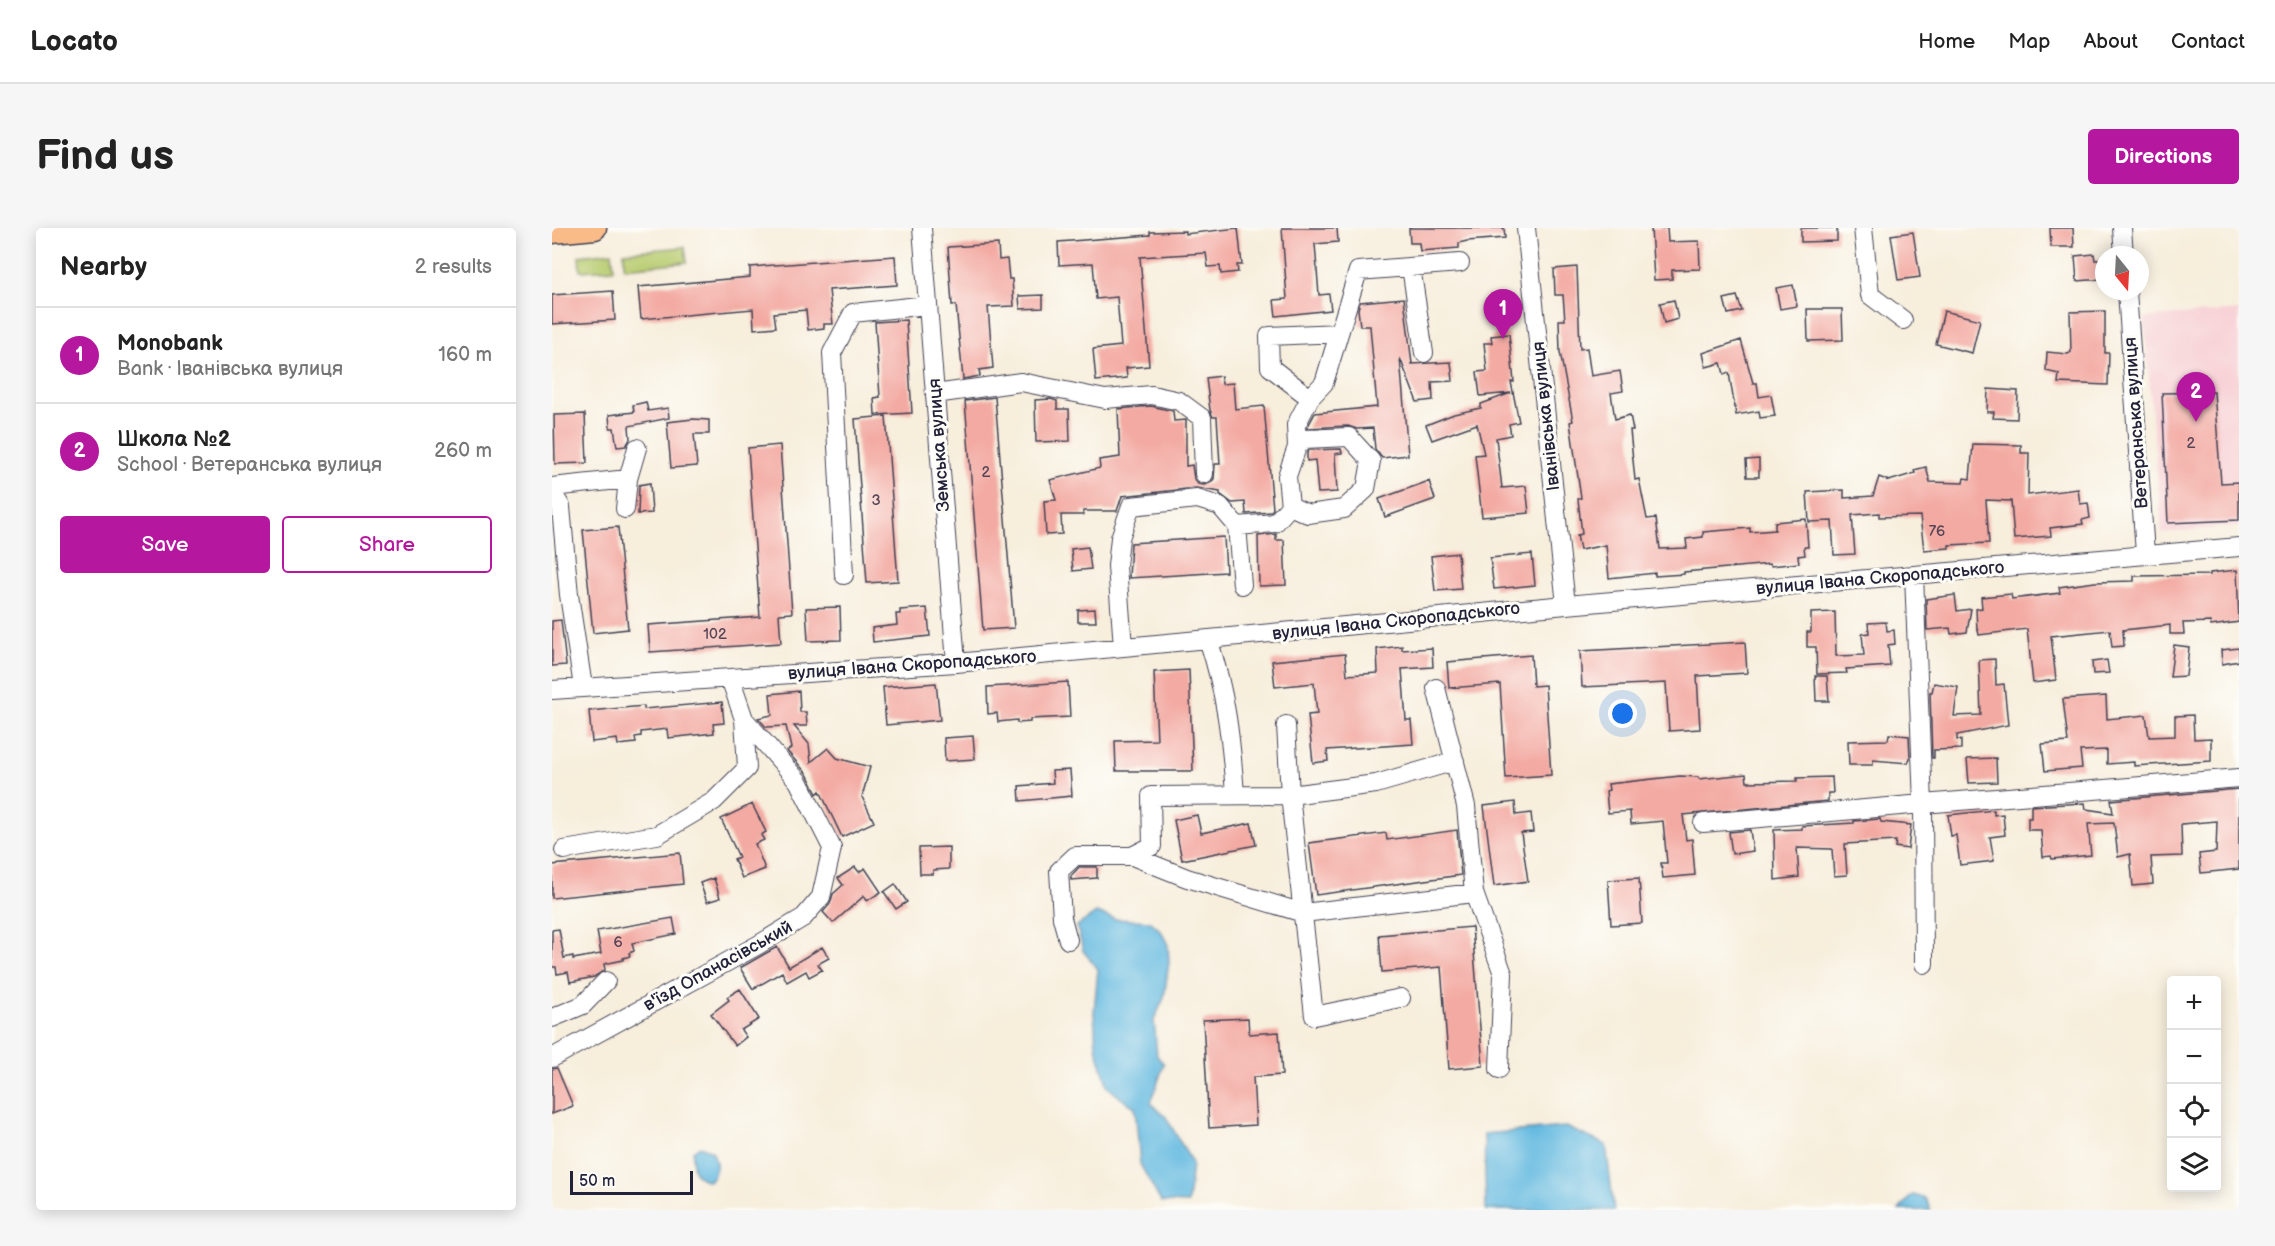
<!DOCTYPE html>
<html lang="en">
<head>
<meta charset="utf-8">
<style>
  :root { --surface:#fff; --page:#f6f6f6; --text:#222; --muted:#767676; --line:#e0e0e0; --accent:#b5179e }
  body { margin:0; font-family:"Balsamiq Sans",sans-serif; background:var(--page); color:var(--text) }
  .controls { position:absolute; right:18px; bottom:18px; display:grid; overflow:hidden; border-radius:6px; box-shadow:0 3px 15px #0003 }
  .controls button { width:54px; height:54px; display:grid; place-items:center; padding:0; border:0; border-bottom:2px solid var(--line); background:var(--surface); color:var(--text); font:30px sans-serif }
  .compass { position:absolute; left:1543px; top:18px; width:54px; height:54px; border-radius:50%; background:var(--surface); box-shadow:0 3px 15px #0003; rotate:162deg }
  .scale { position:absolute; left:18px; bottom:15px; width:123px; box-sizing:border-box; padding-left:6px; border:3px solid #22223b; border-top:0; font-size:16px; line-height:21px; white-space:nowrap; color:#22223b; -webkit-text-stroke:4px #fdfcf7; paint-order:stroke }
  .you { position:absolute; left:1071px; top:486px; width:21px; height:21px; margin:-15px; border:4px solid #fff; border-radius:50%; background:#1a73e8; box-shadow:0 0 0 9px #1a73e833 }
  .badge { display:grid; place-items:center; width:39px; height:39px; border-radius:50%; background:var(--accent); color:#fff; font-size:20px; font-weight:700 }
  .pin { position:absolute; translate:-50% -50px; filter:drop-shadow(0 2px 3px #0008) }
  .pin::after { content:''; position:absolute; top:32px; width:21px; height:18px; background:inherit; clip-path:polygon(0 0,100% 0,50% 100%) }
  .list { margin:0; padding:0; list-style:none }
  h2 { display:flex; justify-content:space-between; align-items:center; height:78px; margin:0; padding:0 24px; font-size:26px }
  h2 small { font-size:20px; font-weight:400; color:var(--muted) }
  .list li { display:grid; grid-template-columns:39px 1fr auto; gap:18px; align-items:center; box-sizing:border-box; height:96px; padding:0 24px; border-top:2px solid var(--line) }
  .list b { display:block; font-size:22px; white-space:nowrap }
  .list p { margin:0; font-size:20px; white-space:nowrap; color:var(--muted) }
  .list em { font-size:20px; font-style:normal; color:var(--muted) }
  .actions { display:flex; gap:12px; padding:18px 24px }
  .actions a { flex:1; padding:14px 0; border:2px solid var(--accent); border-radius:6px; text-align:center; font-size:21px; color:var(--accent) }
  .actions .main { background:var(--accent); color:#fff }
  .icon { flex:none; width:33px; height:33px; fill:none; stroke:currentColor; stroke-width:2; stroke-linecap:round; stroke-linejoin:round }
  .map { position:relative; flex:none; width:1687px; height:982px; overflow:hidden; border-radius:6px }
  header { display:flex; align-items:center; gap:36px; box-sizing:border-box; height:84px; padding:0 30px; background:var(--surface); border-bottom:2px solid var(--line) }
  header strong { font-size:28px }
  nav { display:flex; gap:33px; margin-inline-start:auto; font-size:21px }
  .intro { display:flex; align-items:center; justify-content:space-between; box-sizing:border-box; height:144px; padding:0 36px }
  h1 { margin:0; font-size:42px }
  .button { padding:15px 27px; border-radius:6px; background:var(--accent); color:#fff; font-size:21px; font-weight:700 }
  main { display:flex; gap:36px; padding:0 36px }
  aside { flex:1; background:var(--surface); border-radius:6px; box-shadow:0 3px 15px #0003 }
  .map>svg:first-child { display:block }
  .built { fill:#f7cfd4 }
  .green { fill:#b8cc70; stroke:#6d7756; stroke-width:1.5 }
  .water { fill:#63b9e0; stroke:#426e8e; stroke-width:1.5 }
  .building { fill:#f3aaa3 }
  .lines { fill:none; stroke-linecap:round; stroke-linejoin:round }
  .minor-casing { stroke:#424153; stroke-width:20 }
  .major-casing { stroke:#424153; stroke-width:25 }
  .minor { stroke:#fff; stroke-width:18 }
  .major { stroke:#f9bc89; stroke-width:22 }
  .labels { text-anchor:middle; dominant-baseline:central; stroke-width:6; stroke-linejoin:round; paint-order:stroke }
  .number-label { font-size:15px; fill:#564455 }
  .street-label { font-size:18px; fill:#22223b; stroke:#fdfcf7 }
</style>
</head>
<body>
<header>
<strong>Locato</strong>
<nav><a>Home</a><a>Map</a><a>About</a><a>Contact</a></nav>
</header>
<div class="intro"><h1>Find us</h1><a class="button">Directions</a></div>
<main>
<aside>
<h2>Nearby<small>2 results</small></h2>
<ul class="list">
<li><span class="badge">1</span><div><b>Monobank</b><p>Bank · Іванівська вулиця</p></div><em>160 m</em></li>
<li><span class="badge">2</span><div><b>Школа №2</b><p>School · Ветеранська вулиця</p></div><em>260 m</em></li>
</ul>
<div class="actions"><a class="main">Save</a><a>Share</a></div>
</aside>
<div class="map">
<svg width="1687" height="982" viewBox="0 0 1687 982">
  <rect width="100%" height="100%" fill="#fdfcf7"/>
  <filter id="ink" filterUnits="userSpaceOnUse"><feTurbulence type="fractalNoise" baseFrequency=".0167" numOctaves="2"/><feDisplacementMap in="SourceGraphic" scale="12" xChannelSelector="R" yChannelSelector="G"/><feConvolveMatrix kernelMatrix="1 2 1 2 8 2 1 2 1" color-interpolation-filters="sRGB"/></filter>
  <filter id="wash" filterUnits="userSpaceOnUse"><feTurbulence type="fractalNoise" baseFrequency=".008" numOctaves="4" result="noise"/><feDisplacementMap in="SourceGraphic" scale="24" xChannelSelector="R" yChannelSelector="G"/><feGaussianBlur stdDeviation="1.35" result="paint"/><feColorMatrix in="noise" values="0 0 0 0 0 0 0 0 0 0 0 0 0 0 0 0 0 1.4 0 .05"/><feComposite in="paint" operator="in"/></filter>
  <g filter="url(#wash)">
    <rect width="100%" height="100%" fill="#f7eedc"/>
    <path class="built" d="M1687 82V298L1610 305 1592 90Z"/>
    <path class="green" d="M133 19 135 34 72 40V24Z
      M60 24 62 41 28 43 27 28Z"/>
    <path class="water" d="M544 685 563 691 598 693 609 703 616 717 617 734 612 770 602 792 605 828 612 836 599 875 614 889 640 935 636 975 609 974 588 936 583 879 570 871 556 859 544 819 542 784 546 741 531 723 525 698Z
      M1014 899 1054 917 1062 982H934L932 906Z
      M148 918 160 923C166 935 166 943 157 953 140 949 140 938 141 923Z
      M1360 967 1373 970 1379 982H1347Z"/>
    <g id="blocks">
      <path class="building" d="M686 0 690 37H685L686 44 669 46 668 38 656 39 654 25 588 29 597 138 574 140 575 150 544 153 541 121 569 118 565 69 544 71 541 35 507 37 506 14 598 7V4L633 3V6Z
        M730 0H785L786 14 763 16 767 67 777 66 779 82 724 88 722 72 735 71Z
        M857 0H952L953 10 915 13 907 15V20L868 23 867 15H858Z
        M1099 0H1115L1116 14 1147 13 1148 41 1120 42V51L1102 52Z
        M1249 0H1285V13L1249 14Z
        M1498 0H1521L1522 19H1499Z
        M1361 4 1368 49 1346 52 1339 7Z
        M446 16 447 32 455 31 457 51H460L462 78 436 79 441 140 427 142 428 148 411 151 404 77H400L396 19Z
        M1542 26 1543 32H1549L1551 51 1525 53 1523 28Z
        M343 28 345 57 277 62 281 96H272V100L256 102 254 82 222 85 224 99 202 101 201 81 89 91 86 59 198 49V39Z
        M1025 39 1028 121 1035 120 1039 148 1068 143 1071 163 1059 165 1063 191 1078 187 1081 202H1078L1083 252 1087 251 1095 291 1104 290 1108 321 1135 320 1134 311 1151 309V304L1198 300V304L1223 302V294L1254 291 1256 319H1252L1253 327 1246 328 1247 335 1219 338 1218 336 1132 344V346L1103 348V345L1057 350 1054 317 1028 322 1025 307 1030 306 1026 271 1029 270 1018 194 1021 193 1008 124 1007 92H1013L1011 67H1003L1002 41Z
        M1241 57 1245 78 1228 81 1224 60Z
        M61 63 63 92 0 96V67Z
        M491 67V80L468 81 467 68Z
        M1185 68 1190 83 1176 86 1172 71Z
        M852 70 860 136 899 134 901 153 880 154 881 172 865 174 848 130 856 227 830 230 823 221 821 200 805 201 796 198 755 200 763 185 825 179 818 98H808L806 81 808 74Z
        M1122 72 1126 91 1112 95 1108 75Z
        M1255 81H1290L1291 112 1256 113Z
        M1392 83 1428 92 1420 125 1384 116Z
        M1553 83V125H1557L1556 157 1506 155 1507 146 1494 143 1495 124 1516 126 1519 124 1518 84Z
        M354 92 360 185 323 187 322 170 328 169 323 94Z
        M957 106 962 154H959L967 194 957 196 959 207 944 210 950 260 974 258 977 285 930 289 923 227 932 226 925 196 880 212 874 197 902 186 929 180V176L959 165 928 168 925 144 935 143 932 115H940L939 108Z
        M1189 112 1201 155H1205L1207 169 1219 167 1223 188 1208 190 1207 183 1184 187 1177 145 1172 146 1169 135 1154 139 1151 125Z
        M669 148 670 156 681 155 683 181 712 178 721 281 718 284 694 286 693 274 680 275 668 266V264L644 260 570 268 565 283H531V287H509L510 306 494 307 492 273 504 272 498 252 548 240 547 232 568 229 566 181 599 178 621 183 622 193 634 192V238L640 237 642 251 646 256 652 257 658 255 662 251 663 236H668L665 189H661L658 182 654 150Z
        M1436 161 1466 163 1465 191 1441 190 1442 184H1435Z
        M1662 164 1669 255 1687 254V292L1616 295 1610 165Z
        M443 169 462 400 431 402 413 173Z
        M499 171 505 173V181H517L518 213 484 214 483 172Z
        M94 174 96 183 116 180 117 190 77 198 78 211 74 218 65 219 62 200H58L57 187 82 184 81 177Z
        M33 186 35 235 3 236 2 187Z
        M334 188 346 353 315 355 303 191Z
        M141 191 157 192V206H142L145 238 119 240 115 194Z
        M1421 216 1469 217V225H1477L1476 267 1526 261 1528 276 1536 275 1538 290 1530 292 1531 296 1498 300 1499 308 1462 311 1459 273 1434 272 1437 315 1397 317V320L1372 322 1368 288 1327 289V285L1300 287 1303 326 1282 327 1280 293 1257 294 1255 264 1292 262V270L1321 268 1327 249 1337 253 1363 245 1362 242 1374 239 1378 254 1411 255 1412 250 1418 251Z
        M228 217 240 385 227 386 229 415 98 424 96 397 208 389 196 220Z
        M789 221 790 225 783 226 785 264 766 265 763 232 755 233V225L757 222Z
        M1207 231V249H1195L1194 232Z
        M877 253 883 271 833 289 827 271Z
        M98 255 100 285 86 286 87 257Z
        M66 299 76 401 41 405 31 302Z
        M724 306V312H732L734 357 707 358 706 308Z
        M672 309 674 344 577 350 579 315Z
        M536 319 539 341 521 343 519 321Z
        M906 325 909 361 883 363 879 328Z
        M980 326 983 357 942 361 938 330Z
        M1685 342 1687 394 1659 398 1658 394 1631 395 1632 406H1618V397L1571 402 1572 418 1560 419 1558 402 1499 408 1504 452 1481 455 1475 401 1427 407 1426 402H1425L1424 381 1430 380 1429 369 1459 366 1460 371 1508 365 1507 359 1543 354 1582 353V348L1658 347V345Z
        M1403 367 1405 383 1419 381 1415 404 1399 406 1398 400 1375 402 1374 371Z
        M288 379 289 412 256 413 254 380Z
        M375 380 378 408 321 414 320 400 345 397 344 386H348V382Z
        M543 381 544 394H526V382Z
        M1283 384 1284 428 1312 427 1310 406 1317 405 1316 395 1334 394 1335 403 1342 402 1343 416 1336 417 1338 438 1294 441 1295 445 1265 446 1264 419H1255V404H1259V385Z
        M9 392 14 437 0 438V393Z
        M1193 414 1195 445 1145 448 1148 501 1117 503 1114 455 1030 459 1028 423Z
        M1622 417 1637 419 1634 448 1618 449Z
        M850 418V422L880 420 881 439 850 441 854 492H859L861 516 775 522 776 533 761 535 756 487 765 486 762 455 723 459 720 433 793 426 795 447 826 445 825 421Z
        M1687 420V433L1670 436 1669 422Z
        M979 427 981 458 993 457 999 547 954 550 948 456 897 460 895 434Z
        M1443 431 1444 457 1452 456 1456 497 1405 507V512H1409V521L1382 522V530H1380L1378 464H1380L1382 455 1406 459 1402 488 1429 487 1427 432Z
        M1555 432 1557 445 1541 446 1540 434Z
        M637 442 641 543H564L563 513 605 512 602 444Z
        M1263 448H1275L1277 473H1264Z
        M516 454 518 489 478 491V494L465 495V492L446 494 445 485 436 486 435 459Z
        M384 455 388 492 334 497 331 459Z
        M247 463 248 484H254L255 498H242L257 516 259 534 276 520 285 530 318 539 310 569 322 594 290 609 268 563 265 566 255 546 235 523 239 520 234 498 214 499 206 490 220 487 218 466Z
        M1554 468 1555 491 1594 487 1597 509 1623 508V488L1641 487 1642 511 1659 510V533L1582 538V534L1555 536V522L1528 523 1530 540 1493 543 1490 516 1516 514 1511 471Z
        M170 474 172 495 161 496 162 505 116 510 115 501 89 504V508L83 509 84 515 66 517 65 511 40 514 37 483 92 478V481Z
        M1337 506 1357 508 1358 530 1356 535 1321 532V537H1297L1296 513 1336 512Z
        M421 508 423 531 393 533 392 510Z
        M1444 530 1445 554 1417 555 1415 531Z
        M518 542 520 568 468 573 467 558 501 555 500 543Z
        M1194 546 1195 554 1245 553V550L1280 549 1281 565H1276V573L1131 587 1134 612 1140 611 1143 647 1111 650 1109 635H1115L1111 593 1079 596 1078 583 1056 585 1054 563 1057 562 1056 556 1128 548 1146 549 1147 551Z
        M1687 561V641L1649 645 1647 626 1664 624 1665 593 1629 596 1630 628 1599 629 1601 656 1581 658 1578 626 1566 629 1562 595 1536 596 1539 627 1500 631 1499 628 1491 629 1489 602H1476V590H1479V578L1533 575 1534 581 1561 585 1559 572Z
        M963 574 964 587 979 585 981 604 969 605 976 653 942 658 932 578Z
        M200 576 214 604 209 607 212 612 203 616 213 641 190 650 182 631 187 629 169 591Z
        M1442 582V587L1451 586 1453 607 1438 609 1442 633 1408 637 1404 607 1399 608 1396 587Z
        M645 587 649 605 699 595 704 617 630 632 622 592Z
        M1328 591 1329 594 1359 597 1356 621 1343 619 1344 613 1293 616 1295 647 1282 648 1280 621 1245 620 1247 649 1223 652 1222 602 1250 601V598L1302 595V593Z
        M905 602 909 647 764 667 757 615 834 605 835 612Z
        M1198 602 1201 623 1180 626 1177 604Z
        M397 619V641L381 642V646H368L367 620Z
        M128 625 131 656 0 670V637Z
        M303 639 307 644 313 640 329 664 315 673 312 668 281 695 271 684 278 676 281 666 291 657 286 650Z
        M527 639H545V650L519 652V648Z
        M162 650 168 670 155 674 148 655Z
        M1087 650 1090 695 1059 697 1056 652Z
        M343 656 355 674 344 681 332 664Z
        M121 690 124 706 80 715 82 723 77 725 78 728 71 730V732L52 736 53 742 42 749 18 754 16 744 5 746 4 739H0V702L7 701 12 730 21 728V731L49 726 45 703Z
        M920 699 931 838 897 841 889 739 830 744 827 707Z
        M225 719 237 739 270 719 277 730 266 736 270 742 257 749 254 743 235 754 230 744 201 761 188 740Z
        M188 761 207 791 189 802 194 809 183 818 159 786 177 772 175 769Z
        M696 790 697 806 727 804 730 847 701 849 704 897 657 900 651 792Z
        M5 840 21 878 0 886V841Z"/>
    </g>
  </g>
  <g filter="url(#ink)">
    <use href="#blocks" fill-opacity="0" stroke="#424153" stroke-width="1.5"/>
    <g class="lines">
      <g class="minor-casing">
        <path id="minor" d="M370 0 404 435
          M974 0 1014 377
          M1311 0 1318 67 1351 92
          M1570 0 1572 27
          M859 39 872 125
          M1575 63 1593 326
          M383 166 469 154 553 171 600 167 627 173 650 190 652 246
          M758 170 718 139 717 108 787 105
          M0 259 76 251
          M0 264 9 279 17 367 31 459
          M738 278 756 286 792 281 814 261 819 233 797 209 752 211 745 219
          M73 281 76 251 85 220
          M685 298 690 357
          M292 347 280 125 301 85 376 77
          M1362 347 1371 576 1687 550
          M656 411C674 465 679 511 683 566
          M571 419 565 338 568 310 579 278 645 271 668 278 685 298 723 295 738 278 735 248 745 219 744 197 758 170 772 155 806 43 908 35
          M884 460 914 578 922 665 951 746 947 841
          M0 462 404 435 1014 377 1687 319
          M734 497 738 567 762 788 849 770
          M1151 595 1371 576 1372 736
          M12 622 105 607 162 573 195 540 192 491 178 450
          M580 628 600 618 599 568 738 567 824 556 903 533
          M516 712 510 690 507 643 523 628H580L635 650 751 685 922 665
          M0 790 31 777 54 753
          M0 830 206 717 252 689 269 669 280 620 246 553 192 491"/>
      </g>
      <g class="major-casing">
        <path id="major" d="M0 4 43 0"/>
      </g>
      <use href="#minor" class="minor"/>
      <use href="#major" class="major"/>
    </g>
  </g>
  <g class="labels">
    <g class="number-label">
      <text x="1639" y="215">2</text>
      <text x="434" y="244">2</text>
      <text x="324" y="272">3</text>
      <text x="1385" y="303">76</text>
      <text x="163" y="406">102</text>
      <text x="66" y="714">6</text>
    </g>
    <g class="street-label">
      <text transform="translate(994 188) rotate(-96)">Іванівська вулиця</text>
      <text transform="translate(1584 195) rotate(-94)">Ветеранська вулиця</text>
      <text transform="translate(387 217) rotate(-94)">Земська вулиця</text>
      <text transform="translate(1328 350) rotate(-5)">вулиця Івана Скоропадського</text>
      <text transform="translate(844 393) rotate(-6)">вулиця Івана Скоропадського</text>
      <text transform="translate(360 437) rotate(-4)">вулиця Івана Скоропадського</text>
      <text transform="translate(166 738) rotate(-29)">в'їзд Опанасівський</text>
    </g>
  </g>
</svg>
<div class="controls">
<button>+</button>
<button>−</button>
<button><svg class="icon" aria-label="locate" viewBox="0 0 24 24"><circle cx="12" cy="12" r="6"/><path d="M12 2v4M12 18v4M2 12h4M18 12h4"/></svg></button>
<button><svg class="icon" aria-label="layers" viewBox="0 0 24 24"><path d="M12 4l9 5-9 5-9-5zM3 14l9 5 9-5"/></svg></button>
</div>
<svg class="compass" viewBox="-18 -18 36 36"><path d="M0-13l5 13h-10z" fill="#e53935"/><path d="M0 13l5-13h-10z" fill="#767676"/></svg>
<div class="scale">50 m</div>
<div class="you"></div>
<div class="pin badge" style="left:951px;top:111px">1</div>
<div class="pin badge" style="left:1644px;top:194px">2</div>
</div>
</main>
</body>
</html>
